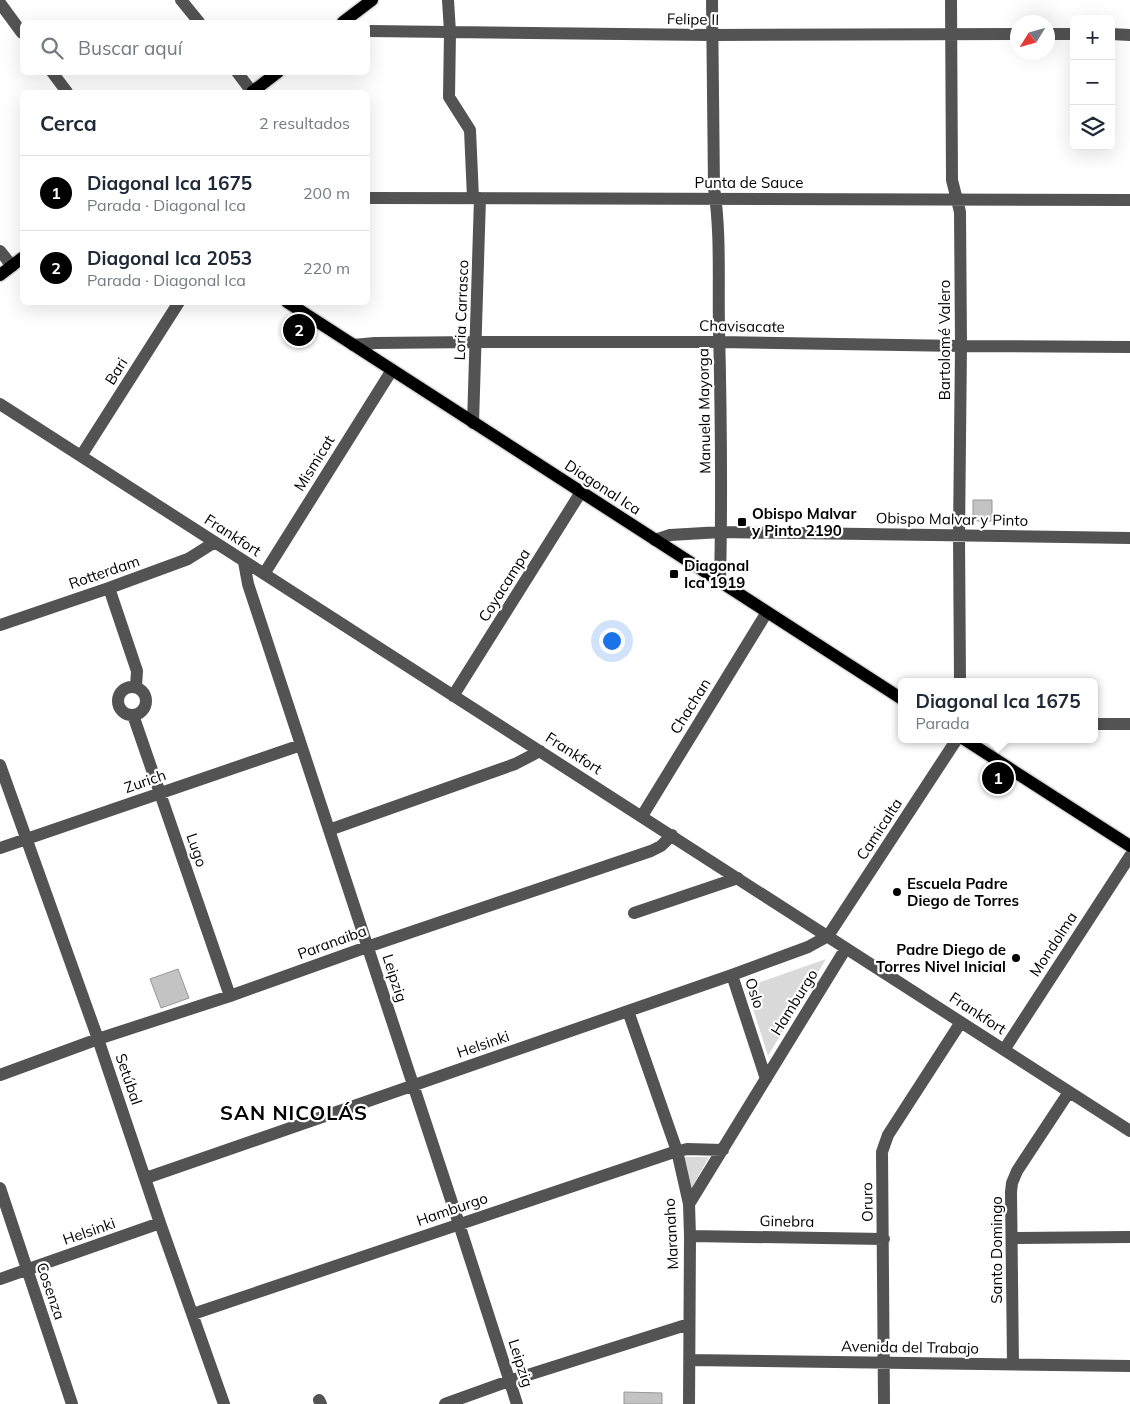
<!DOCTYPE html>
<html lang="es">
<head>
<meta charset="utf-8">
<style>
  :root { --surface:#fff; --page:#f6f6f7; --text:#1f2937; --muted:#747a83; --line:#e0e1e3; --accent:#000 }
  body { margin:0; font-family:Mulish,sans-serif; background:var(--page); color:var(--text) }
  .controls { position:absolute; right:15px; top:15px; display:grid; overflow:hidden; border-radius:8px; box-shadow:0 5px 20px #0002 }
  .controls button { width:45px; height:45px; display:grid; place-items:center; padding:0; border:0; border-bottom:1px solid var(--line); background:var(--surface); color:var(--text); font:25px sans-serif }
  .compass { position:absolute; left:1010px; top:15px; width:45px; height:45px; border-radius:50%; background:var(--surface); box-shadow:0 5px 20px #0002; rotate:233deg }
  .you { position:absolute; left:611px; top:640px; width:18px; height:18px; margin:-12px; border:4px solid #fff; border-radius:50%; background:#1a73e8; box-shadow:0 0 0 8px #1a73e833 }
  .badge { display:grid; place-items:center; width:32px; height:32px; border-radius:50%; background:var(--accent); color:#fff; font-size:16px; font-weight:700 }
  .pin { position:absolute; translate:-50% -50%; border:2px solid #fff; box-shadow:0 1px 5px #0006 }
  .popup { position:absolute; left:898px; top:678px; width:200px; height:65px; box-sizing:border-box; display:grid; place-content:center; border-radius:8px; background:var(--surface); filter:drop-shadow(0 1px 4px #0005); font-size:16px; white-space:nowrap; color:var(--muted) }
  .popup b { font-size:19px; color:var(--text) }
  .popup::after { content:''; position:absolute; left:50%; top:100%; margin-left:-10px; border:10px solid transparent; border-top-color:var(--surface) }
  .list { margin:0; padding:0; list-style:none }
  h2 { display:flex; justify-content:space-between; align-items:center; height:65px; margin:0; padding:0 20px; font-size:21px }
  h2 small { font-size:16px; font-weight:400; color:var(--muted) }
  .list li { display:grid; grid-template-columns:32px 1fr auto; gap:15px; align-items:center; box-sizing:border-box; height:75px; padding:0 20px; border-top:1px solid var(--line) }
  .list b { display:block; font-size:19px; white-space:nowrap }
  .list p { margin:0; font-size:16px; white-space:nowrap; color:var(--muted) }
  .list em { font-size:16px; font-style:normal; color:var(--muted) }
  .icon { flex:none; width:28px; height:28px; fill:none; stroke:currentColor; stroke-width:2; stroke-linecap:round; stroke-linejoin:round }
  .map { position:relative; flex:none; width:1130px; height:1404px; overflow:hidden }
  .search { position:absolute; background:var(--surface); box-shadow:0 5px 20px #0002; left:20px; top:20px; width:350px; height:55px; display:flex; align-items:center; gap:12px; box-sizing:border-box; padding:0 18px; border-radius:8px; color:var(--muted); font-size:19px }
  .panel { position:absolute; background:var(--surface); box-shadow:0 5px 20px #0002; left:20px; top:90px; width:350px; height:215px; border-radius:8px }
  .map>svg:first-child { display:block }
  .green { fill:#dadada }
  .building { fill:#c3c3c3; stroke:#979797 }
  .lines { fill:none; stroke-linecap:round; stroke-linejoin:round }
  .major-casing { stroke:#dbdbdb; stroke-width:15 }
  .minor { stroke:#535353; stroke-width:12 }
  .major { stroke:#000; stroke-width:12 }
  .poi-dot { fill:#000; stroke:#fff; stroke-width:2 }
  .labels { text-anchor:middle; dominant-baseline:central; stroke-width:4.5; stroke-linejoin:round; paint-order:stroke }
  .street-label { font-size:15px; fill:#000; stroke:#fff }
  .poi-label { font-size:15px; font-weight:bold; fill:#000; stroke:#fff; text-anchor:start }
  .district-label { font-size:20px; font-weight:bold; letter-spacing:1px; fill:#000; stroke:#fff }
</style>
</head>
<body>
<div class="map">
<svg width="1130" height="1404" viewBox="0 0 1130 1404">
  <rect width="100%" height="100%" fill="#fff"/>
  <path class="green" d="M826 959 768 1056 746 987Z
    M682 1157H709L691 1189Z"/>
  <path class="building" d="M973 500H992V521H977L973 516Z
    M178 969 189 998 161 1008 150 979Z
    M624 1392 662 1393V1404H624Z"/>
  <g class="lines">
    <g class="major-casing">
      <path id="major" d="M343 22 372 0
        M252 92 278 72
        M0 275 22 258
        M287 302 902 699
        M964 739 1130 846"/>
    </g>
    <path class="minor" d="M181 0 199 22
      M448 0 450 32 449 97 470 130 473 198
      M712 0 714 188C721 234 718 282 719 328 721 412 722 497 720 582
      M951 0 952 180 960 212 961 346 959 535 960 682
      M0 3 22 33
      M368 31 712 35 1018 34
      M1048 34H1074
      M1111 34 1130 35
      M52 72 67 92
      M237 72 252 92
      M368 198 1130 200
      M0 251 12 266
      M353 345 375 343 476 342H720L961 346 1130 347
      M0 404 1130 1131
      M473 423 480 198
      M81 456 179 302
      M655 540 670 535 721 532 1130 538
      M244 562 248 584 459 1224 517 1404
      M264 574 392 370
      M109 588 137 671 136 687
      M0 625 109 588 188 559 215 542
      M118 701a14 14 0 1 1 28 0a14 14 0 1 1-28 0Z
      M453 696 581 492
      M133 715 230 996
      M1094 724H1130
      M0 765 98 1039 160 1223 224 1404
      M642 816 767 612
      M329 830 515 764 540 751
      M0 848 301 745
      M634 913 738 878
      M732 975 766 1079
      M628 1011 677 1151 689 1204 690 1236 689 1404
      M1004 1050 1130 856
      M0 1075 98 1039 230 996 367 947 651 851 661 846 672 835
      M146 1178 732 975 808 947 828 936 957 739
      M0 1188 72 1404
      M689 1204 846 948
      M690 1236 884 1239
      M1012 1238 1130 1237
      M0 1279 160 1223
      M193 1314 671 1153 687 1149 723 1150
      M690 1360 1130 1366
      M1013 1364 1011 1192 1012 1183 1017 1171 1069 1092
      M319 1400 321 1404
      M445 1404 509 1381 689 1324
      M884 1404 882 1152 888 1135 961 1022"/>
    <use href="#major" class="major"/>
  </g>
  <g class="poi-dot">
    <rect x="737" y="517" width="10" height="10" rx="2.5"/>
    <rect x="669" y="569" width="10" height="10" rx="2.5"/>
    <circle cx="897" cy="892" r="5"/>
    <circle cx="1016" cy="958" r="5"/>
  </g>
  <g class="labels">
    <g class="street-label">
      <text transform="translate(693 19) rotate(1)">Felipe II</text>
      <text x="749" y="182">Punta de Sauce</text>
      <text transform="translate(461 310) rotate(-88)">Loria Carrasco</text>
      <text transform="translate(742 326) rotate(1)">Chavisacate</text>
      <text transform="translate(944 340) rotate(-90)">Bartolomé Valero</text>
      <text transform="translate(116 371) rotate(-58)">Bari</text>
      <text transform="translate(704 411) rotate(-91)">Manuela Mayorga</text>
      <text transform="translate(314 463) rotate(-58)">Mismicat</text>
      <text transform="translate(603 487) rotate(33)">Diagonal Ica</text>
      <text transform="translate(952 519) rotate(1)">Obispo Malvar y Pinto</text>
      <text transform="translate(233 535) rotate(33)">Frankfort</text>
      <text transform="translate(104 572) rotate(-19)">Rotterdam</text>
      <text transform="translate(504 585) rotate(-58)">Coyacampa</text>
      <text transform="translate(690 706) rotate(-58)">Chachan</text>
      <text transform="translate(574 753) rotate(33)">Frankfort</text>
      <text transform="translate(145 781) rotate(-19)">Zurich</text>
      <text transform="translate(879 829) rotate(-57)">Camicalta</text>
      <text transform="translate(197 850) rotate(71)">Lugo</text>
      <text transform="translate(332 942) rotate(-20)">Paranaiba</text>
      <text transform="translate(1053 944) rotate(-57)">Mondolma</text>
      <text transform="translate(395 978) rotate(72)">Leipzig</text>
      <text transform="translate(755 993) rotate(72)">Oslo</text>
      <text transform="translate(794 1002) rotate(-58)">Hamburgo</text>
      <text transform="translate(978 1013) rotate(33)">Frankfort</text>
      <text transform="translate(483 1044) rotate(-19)">Helsinki</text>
      <text transform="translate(129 1079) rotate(71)">Setúbal</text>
      <text transform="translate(867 1202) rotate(-91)">Oruro</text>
      <text transform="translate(452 1209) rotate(-19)">Hamburgo</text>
      <text transform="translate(787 1221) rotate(1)">Ginebra</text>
      <text transform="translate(89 1231) rotate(-19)">Helsinki</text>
      <text transform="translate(671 1234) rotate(-93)">Maranaho</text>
      <text transform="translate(996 1250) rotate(-90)">Santo Domingo</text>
      <text transform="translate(51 1291) rotate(71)">Cosenza</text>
      <text transform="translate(910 1347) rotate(1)">Avenida del Trabajo</text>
      <text transform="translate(521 1363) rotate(72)">Leipzig</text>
    </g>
    <g class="poi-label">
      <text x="752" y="513">Obispo Malvar<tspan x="752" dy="17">y Pinto 2190</tspan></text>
      <text x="684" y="565">Diagonal<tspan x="684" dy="17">Ica 1919</tspan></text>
      <text x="907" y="883">Escuela Padre<tspan x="907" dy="17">Diego de Torres</tspan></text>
      <text x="1006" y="949" text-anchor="end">Padre Diego de<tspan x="1006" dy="17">Torres Nivel Inicial</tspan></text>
    </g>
    <g class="district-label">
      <text x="294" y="1112">SAN NICOLÁS</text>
    </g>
  </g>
</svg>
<div class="controls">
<button>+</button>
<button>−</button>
<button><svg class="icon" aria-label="layers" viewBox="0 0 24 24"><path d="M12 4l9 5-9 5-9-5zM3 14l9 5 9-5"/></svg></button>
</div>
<svg class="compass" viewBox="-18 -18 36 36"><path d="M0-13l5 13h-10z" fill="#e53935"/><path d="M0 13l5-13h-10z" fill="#747a83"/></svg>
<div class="you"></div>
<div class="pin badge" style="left:998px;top:778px">1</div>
<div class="popup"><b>Diagonal Ica 1675</b>Parada</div>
<div class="pin badge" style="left:299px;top:330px">2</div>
<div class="search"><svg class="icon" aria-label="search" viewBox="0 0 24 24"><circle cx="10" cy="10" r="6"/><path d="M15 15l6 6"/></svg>Buscar aquí</div>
<section class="panel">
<h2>Cerca<small>2 resultados</small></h2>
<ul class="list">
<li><span class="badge">1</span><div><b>Diagonal Ica 1675</b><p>Parada · Diagonal Ica</p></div><em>200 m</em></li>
<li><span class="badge">2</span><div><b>Diagonal Ica 2053</b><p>Parada · Diagonal Ica</p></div><em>220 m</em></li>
</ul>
</section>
</div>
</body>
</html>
